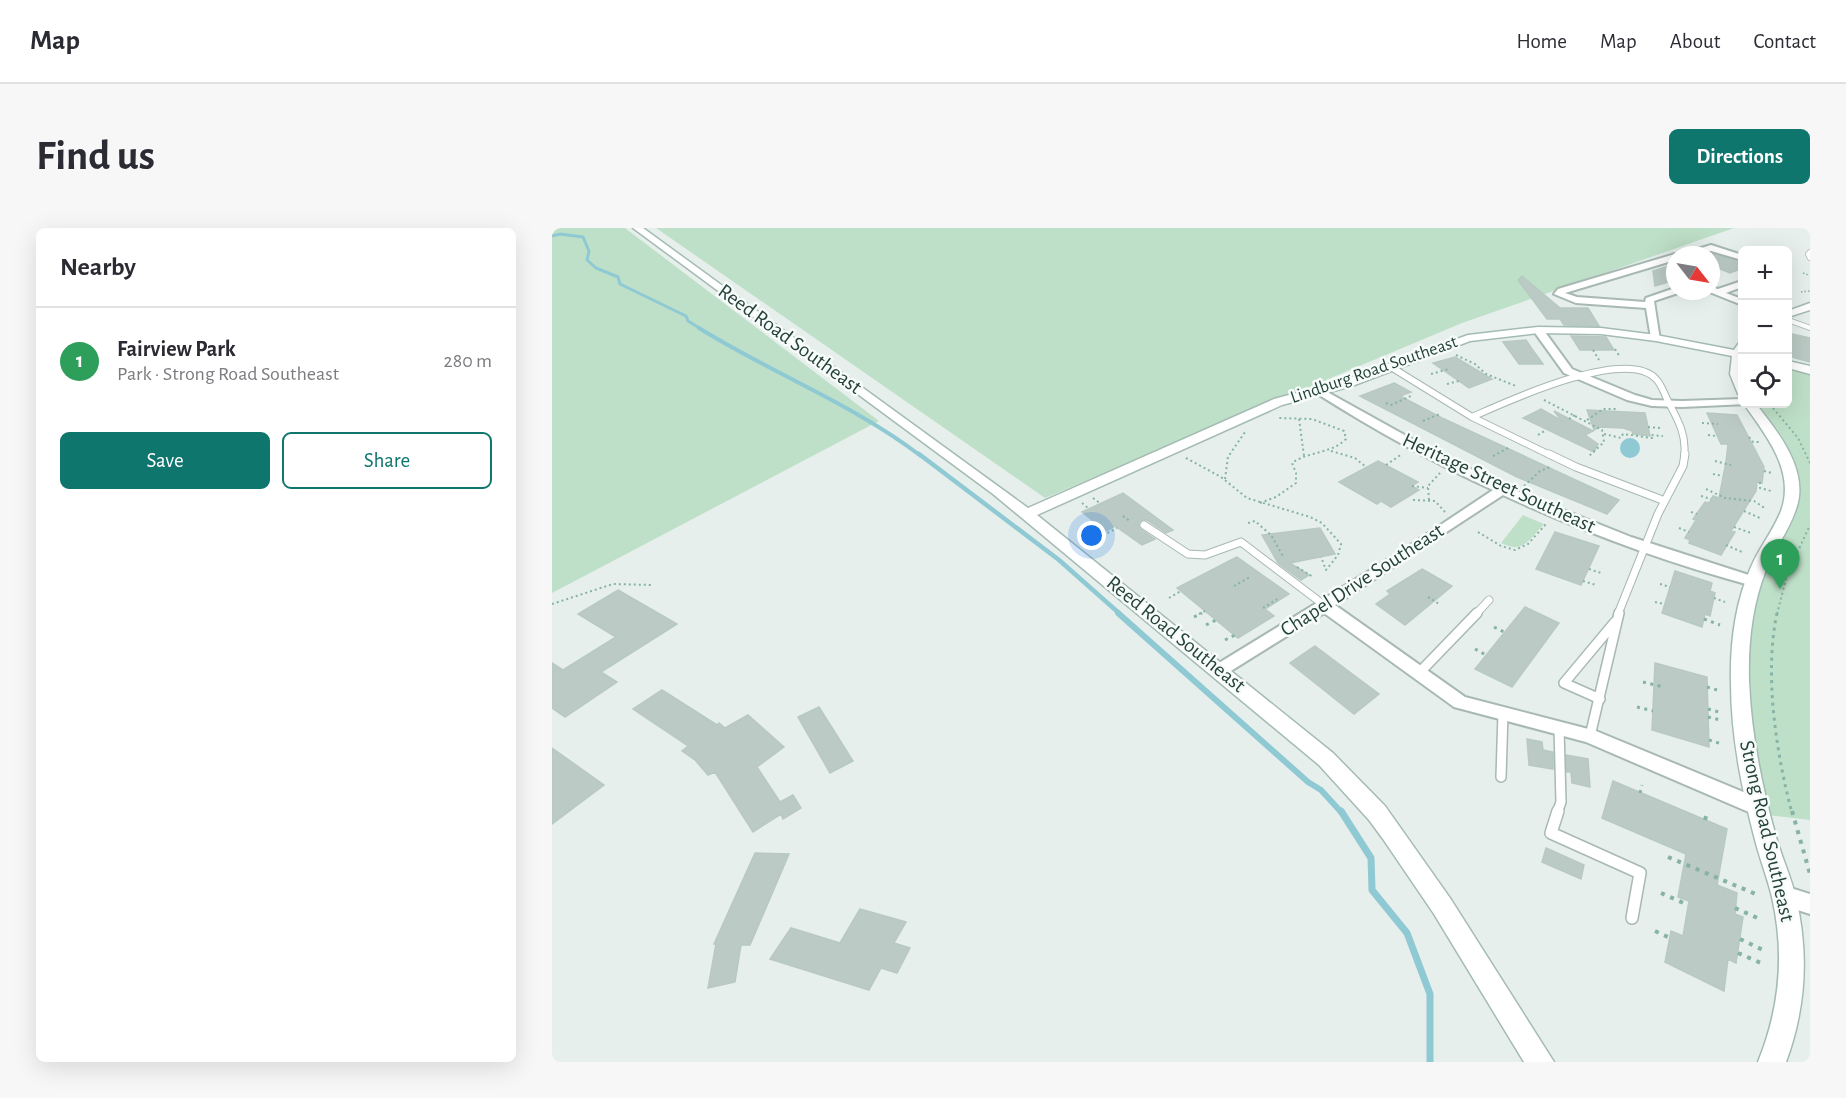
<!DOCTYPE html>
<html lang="en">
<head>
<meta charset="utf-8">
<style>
  :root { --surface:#fff; --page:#f7f7f7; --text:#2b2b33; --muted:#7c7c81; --line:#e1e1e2; --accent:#0f766e }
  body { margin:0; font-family:"Alegreya Sans",sans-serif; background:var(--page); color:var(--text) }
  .controls { position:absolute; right:18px; top:18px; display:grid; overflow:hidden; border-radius:9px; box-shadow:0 6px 24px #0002 }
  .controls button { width:54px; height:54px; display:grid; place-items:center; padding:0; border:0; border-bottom:2px solid var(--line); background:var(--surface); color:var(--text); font:30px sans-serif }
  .compass { position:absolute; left:1114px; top:18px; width:54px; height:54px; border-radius:50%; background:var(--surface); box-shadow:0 6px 24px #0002; rotate:121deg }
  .you { position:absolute; left:540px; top:308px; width:21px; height:21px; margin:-15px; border:4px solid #fff; border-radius:50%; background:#1a73e8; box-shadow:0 0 0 9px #1a73e833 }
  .badge { display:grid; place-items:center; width:39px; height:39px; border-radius:50%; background:var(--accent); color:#fff; font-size:20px; font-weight:700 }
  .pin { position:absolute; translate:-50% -50px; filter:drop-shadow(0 2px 3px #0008) }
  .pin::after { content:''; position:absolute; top:32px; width:21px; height:18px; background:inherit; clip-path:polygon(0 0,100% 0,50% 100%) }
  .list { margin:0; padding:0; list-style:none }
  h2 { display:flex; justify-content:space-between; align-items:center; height:78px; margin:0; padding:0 24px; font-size:26px }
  h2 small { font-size:20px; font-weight:400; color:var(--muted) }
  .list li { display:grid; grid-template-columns:39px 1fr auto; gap:18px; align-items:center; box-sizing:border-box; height:108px; padding:0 24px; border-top:2px solid var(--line) }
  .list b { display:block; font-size:22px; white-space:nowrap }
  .list p { margin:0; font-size:20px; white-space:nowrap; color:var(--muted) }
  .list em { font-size:20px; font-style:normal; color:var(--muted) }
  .actions { display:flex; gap:12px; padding:18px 24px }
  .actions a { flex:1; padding:14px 0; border:2px solid var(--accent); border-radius:9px; text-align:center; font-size:21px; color:var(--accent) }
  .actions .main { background:var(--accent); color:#fff }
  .icon { flex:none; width:33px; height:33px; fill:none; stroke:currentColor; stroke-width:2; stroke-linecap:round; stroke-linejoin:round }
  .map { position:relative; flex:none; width:1258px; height:834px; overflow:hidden; border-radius:9px }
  header { display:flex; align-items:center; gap:36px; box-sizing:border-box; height:84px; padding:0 30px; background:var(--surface); border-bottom:2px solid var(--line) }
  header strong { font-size:28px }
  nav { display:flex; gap:33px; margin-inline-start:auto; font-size:21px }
  .intro { display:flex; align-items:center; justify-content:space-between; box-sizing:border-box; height:144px; padding:0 36px }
  h1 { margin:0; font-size:42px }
  .button { padding:15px 27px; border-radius:9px; background:var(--accent); color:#fff; font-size:21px; font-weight:700 }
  main { display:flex; gap:36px; padding:0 36px }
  aside { flex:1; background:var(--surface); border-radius:9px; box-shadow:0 6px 24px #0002 }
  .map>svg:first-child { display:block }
  .green { fill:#bfe0c8 }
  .water { fill:#8ec9d4 }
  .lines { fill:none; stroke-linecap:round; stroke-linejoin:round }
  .stream-far4 { stroke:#8ec9d4; stroke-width:3 }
  .stream-far3 { stroke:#8ec9d4; stroke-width:4 }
  .stream-far2 { stroke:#8ec9d4; stroke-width:4.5 }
  .stream-far1 { stroke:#8ec9d4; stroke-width:6 }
  .stream { stroke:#8ec9d4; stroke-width:7 }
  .building { fill:#bbcac4; stroke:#b8c9c2; stroke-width:1.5 }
  .lane-far4-casing { stroke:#a8b8b2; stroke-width:6 }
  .lane-far3-casing { stroke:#a8b8b2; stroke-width:8 }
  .lane-far2-casing { stroke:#a8b8b2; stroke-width:9 }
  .lane-far1-casing { stroke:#a8b8b2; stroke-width:12 }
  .lane-casing { stroke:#a8b8b2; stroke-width:14 }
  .street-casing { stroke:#a8b8b2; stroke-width:4 }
  .secondary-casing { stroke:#a4bbb3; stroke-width:3 }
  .path-far3 { stroke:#86b3a5; stroke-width:1.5; stroke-dasharray:1.5 2; stroke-linecap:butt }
  .path-far2 { stroke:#86b3a5; stroke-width:2; stroke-dasharray:2 3; stroke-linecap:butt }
  .path-far1 { stroke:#86b3a5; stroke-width:3; stroke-dasharray:3 4.5; stroke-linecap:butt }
  .path { stroke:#86b3a5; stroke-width:4; stroke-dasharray:4 6; stroke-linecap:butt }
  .lane-far4 { stroke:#fff; stroke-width:4.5 }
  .lane-far3 { stroke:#fff; stroke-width:6 }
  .lane-far2 { stroke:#fff; stroke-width:7 }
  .lane-far1 { stroke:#fff; stroke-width:9 }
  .lane { stroke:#fff; stroke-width:11 }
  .street { fill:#fff; fill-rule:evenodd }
  .secondary { fill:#fff; fill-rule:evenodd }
  .labels { text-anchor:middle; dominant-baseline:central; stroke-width:5; stroke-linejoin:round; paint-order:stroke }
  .far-street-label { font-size:18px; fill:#24423a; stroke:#f7fbf9 }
  .street-label { font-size:21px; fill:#24423a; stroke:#f7fbf9 }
</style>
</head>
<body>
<header>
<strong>Map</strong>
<nav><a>Home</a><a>Map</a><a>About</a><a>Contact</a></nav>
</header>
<div class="intro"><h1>Find us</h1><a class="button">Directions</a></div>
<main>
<aside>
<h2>Nearby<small></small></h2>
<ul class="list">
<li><span class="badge" style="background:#2e9e5b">1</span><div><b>Fairview Park</b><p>Park · Strong Road Southeast</p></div><em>280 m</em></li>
</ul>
<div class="actions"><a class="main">Save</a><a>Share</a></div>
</aside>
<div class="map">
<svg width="1258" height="834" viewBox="0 0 1258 834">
  <rect width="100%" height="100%" fill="#e6efeb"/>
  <path class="green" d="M0 0H73L327 193 0 365Z
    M104 0H1182L910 95 493 270Z
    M1236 137 1258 142V592L1207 586 1194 519 1197 366 1238 282 1225 211 1198 176H1236Z
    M971 287 992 296C976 312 972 326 949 315Z"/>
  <path class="water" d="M1068 220a10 10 0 1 1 20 0a10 10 0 1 1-20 0Z"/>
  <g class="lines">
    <path class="stream-far4" d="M0 8 8 6 31 9 37 23 35 32 44 40 66 49 68 56 134 88 136 93 149 101"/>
    <path class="stream-far3" d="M147 100C219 145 301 176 369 228"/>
    <path class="stream-far2" d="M367 226 507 332 568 386"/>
    <path class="stream-far1" d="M566 385 756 554 769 562 790 585"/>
    <path class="stream" d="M789 583 819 630 820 662 855 705 878 766V834"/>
  </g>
  <path class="building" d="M1159 25 1191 34V40L1178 45 1166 40 1159 43Z
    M1123 36V52L1103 58 1101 43Z
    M970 48 1008 80H1036L1047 98 1012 97 1008 91H995L966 52Z
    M1236 105 1258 110V134L1236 128Z
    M1019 108 1054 109 1062 122H1028Z
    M974 112 980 121 991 136H967L951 114Z
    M903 129 940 151 917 160 881 135Z
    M842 155 859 164 848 168 890 190 1067 272 1055 286 965 249 808 168Z
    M989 181 1010 193 1002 183 1041 203 1033 207 1046 216 1042 224 971 190Z
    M1035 182 1093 185 1098 208 1081 206 1080 203 1071 200 1048 199 1042 202Z
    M1155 185 1185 187 1212 239 1210 255 1205 254 1204 263 1179 303 1183 304 1169 327 1137 315 1138 312 1133 310 1144 292 1141 291 1153 274 1157 275 1161 268 1167 270 1174 234 1176 216H1169Z
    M826 233 866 254 860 258 867 262 839 279 829 273 825 276 787 254Z
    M571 265 621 302 614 305 595 292H590L587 294V300L603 311 590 317 563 298 554 303 530 284Z
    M768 300 783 326 738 335 757 347 749 352 726 335 710 307Z
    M1003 304 1047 318 1029 357 984 341Z
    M685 329 737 366 713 381 722 388 686 410 625 360Z
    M870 341 900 358 853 397 824 376 838 366 835 363Z
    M1123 343 1160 355 1158 363 1163 365 1158 388 1153 386 1150 399 1110 385Z
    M66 362 125 396 49 444 65 454 13 489 0 480V435L11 442 64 409 26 386Z
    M973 379 1007 395 960 459 923 441Z
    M763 418 827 466 802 486 738 435Z
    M1103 435 1155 449 1157 519 1100 502Z
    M110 462 165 497 167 495 173 500 196 487 232 519 205 539 228 574 241 567 249 580 231 591 229 586 201 604 163 544 156 547 143 532 130 523 136 518 81 481Z
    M267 479 301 533 278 545 246 489Z
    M975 511 990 514 991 522 1001 524V541L977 537Z
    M0 520 52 557 0 596Z
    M1014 527 1036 531 1038 559 1020 555 1019 544H1015Z
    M1061 553 1175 601 1165 657 1185 665 1183 686 1191 689 1184 735 1176 731 1172 763 1113 734 1119 703 1131 708 1137 673 1126 669 1134 626 1050 590Z
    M994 620 1032 637 1029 651 990 634Z
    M203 625 237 626 198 717H189L183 754 156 760 164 716H162Z
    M308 681 354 694 342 715 358 720 345 745 329 740 317 762 218 731 239 700 288 715Z"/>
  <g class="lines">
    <g class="lane-far4-casing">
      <path id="lane-far4" d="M1258 24 1256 26 1258 30
        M1236 92 1258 100"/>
    </g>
    <g class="lane-far3-casing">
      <path id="lane-far3" d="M839 139 920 189 1000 228
        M920 189C954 174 1074 118 1104 151 1110 157 1113 168 1117 175 1126 192 1135 208 1132 228"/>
    </g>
    <g class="lane-far2-casing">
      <path id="lane-far2" d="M997 226 1024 239 1113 273
        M592 297 636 326 653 327 689 314 772 377
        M924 386 937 372
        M1066 386 1106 286 1131 238 1133 226"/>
    </g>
    <g class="lane-far1-casing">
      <path id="lane-far1" d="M867 445 925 385
        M1048 471 1012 455 1063 394
        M1038 508 1067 385
        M949 549 951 485
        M1005 585 1009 574 1007 500"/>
    </g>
    <g class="lane-casing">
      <path id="lane" d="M1006 583 999 605 1088 645 1080 690"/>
    </g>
    <g class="street-casing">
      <path id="street" d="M1159 17 1190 27V32L1159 23 1141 27H1127Z
        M1123 26 1125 27H1123V32L1013 65 1025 69 1093 74 1094 70 1123 60V63H1128L1126 65 1102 73 1108 112 1099 110 1094 80 1024 75 1002 66 1006 61Z
        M1190 53V59L1174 65 1190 71V77L1155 63H1159V59L1166 61Z
        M982 100H990L1020 141 1083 167 1100 172 1130 173 1190 171V176H1195L1130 179 1100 178 1075 172 1012 145 981 102Z
        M768 160 885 225 974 267 1079 309 1206 350 1209 353 1206 356 1201 358C1116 335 1031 304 951 267L783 377 913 469 1044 503 1213 573 1216 579 1213 585 1206 587 1199 585 1034 514 902 479 772 385 674 446 668 448 662 446 659 442 662 438 848 324 941 262C880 234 821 201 764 165V161Z
        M1232 658 1258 666V686L1224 675 1221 668 1224 661Z"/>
    </g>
    <g class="secondary-casing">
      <path id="secondary" d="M81 0H91L476 280 722 171 792 152 916 107 986 99 1049 100 1104 107 1182 122 1186 116 1190 115V167L1186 166 1178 146 1180 128 1104 113 1049 106 986 105 918 113 800 158 730 177 485 287 781 525 833 578 898 670 1002 834H972L882 686 831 611 817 592 767 537 441 266Z
        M1258 75V82L1236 89V83Z
        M1236 133 1258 138V146L1236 140Z
        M1192 176H1204C1226 204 1258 243 1244 281 1237 303 1222 321 1214 342 1200 377 1196 416 1197 453 1199 506 1210 559 1224 609 1230 630 1239 649 1244 670 1257 726 1254 780 1234 834H1206C1228 780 1233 726 1220 669 1215 648 1207 629 1202 608 1189 558 1179 506 1179 455 1178 416 1183 375 1199 339 1207 320 1221 303 1229 283 1244 243 1213 206 1192 176Z"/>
    </g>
    <path class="path-far3" d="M1237 39 1240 37
      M1251 45 1256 47
      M1249 64 1258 63"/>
    <path class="path-far2" d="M1063 121 1068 129
      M1041 122 1047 132
      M904 127 923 136 934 146 964 158
      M879 146 897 141
      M895 156 907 153
      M992 172 1050 202 1052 214 1036 229
      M834 175 839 177 861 167
      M1221 180 1246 210 1258 235
      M747 191 752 228
      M1017 191 1023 187
      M1035 192 1051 181H1065
      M871 193 888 186
      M1150 195 1166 196
      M1096 199 1108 200
      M1052 206 1069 210 1071 206 1100 210 1099 207 1111 208
      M986 207 994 202
      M1156 207 1164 208
      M1197 209 1201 214H1207
      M779 223 803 230 814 239
      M941 228 956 220
      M634 230 669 249 695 270 758 289 770 295 789 316 786 327 774 342 769 329
      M1163 233 1179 237
      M834 237 850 226
      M1212 243 1220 245
      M1161 246 1171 248
      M673 251 676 229 693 204
      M1208 254V260L1219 263
      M860 258 876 260
      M972 258 988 243 998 239
      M1154 261 1173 270 1202 273 1214 281
      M1149 268 1159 271
      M541 270 549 276
      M861 272 883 273 893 284
      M877 272 876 258 888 245
      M530 275 537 281
      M708 275 724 269 744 255V245L740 235C757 223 779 226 794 211L792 203 760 191 725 190
      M1192 283 1208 290
      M1139 284 1145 286
      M571 288 579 294
      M696 295 703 293 719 307 732 330
      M1182 299 1199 305
      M1127 300 1137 304
      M926 304 949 318 963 322 976 316 994 296
      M542 312 565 300
      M1174 317 1190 324
      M745 339 761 349
      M1037 341 1049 345
      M1031 353 1044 357
      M1108 356 1118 359
      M682 358 698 349
      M876 369 887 376
      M617 370 629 363
      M1162 370 1173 374
      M1103 374 1112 376
      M0 376 61 356 99 357
      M711 380 727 370
      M647 386 653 383
      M1225 386 1235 347 1258 297"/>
    <path class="path-far1" d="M1225 385C1212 446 1224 525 1240 585
      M642 389 650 385
      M1152 391 1168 397
      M654 397 664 392
      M942 399 952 404
      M673 412 683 407
      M923 421 934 427
      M1091 454 1112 459
      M1155 459 1165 462
      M1085 479 1101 483
      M1156 481 1167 484
      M1156 489 1168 492
      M1157 512 1170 516
      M1088 565 1090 557"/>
    <path class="path" d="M1240 583 1258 646
      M1153 592 1155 585
      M1116 629 1206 667
      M1109 665 1136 677
      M1183 680 1210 692
      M1103 703 1118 710
      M1188 711 1211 722
      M1186 725 1209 735"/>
    <use href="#lane-far4" class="lane-far4"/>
    <use href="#lane-far3" class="lane-far3"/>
    <use href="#lane-far2" class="lane-far2"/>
    <use href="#lane-far1" class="lane-far1"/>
    <use href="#lane" class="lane"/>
    <use href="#street" class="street"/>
    <use href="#secondary" class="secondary"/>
  </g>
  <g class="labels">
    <g class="far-street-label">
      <text transform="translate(822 142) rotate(-19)">Lindburg Road Southeast</text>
    </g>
    <g class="street-label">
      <text transform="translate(238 111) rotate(36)">Reed Road Southeast</text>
      <text transform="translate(947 255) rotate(25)">Heritage Street Southeast</text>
      <text transform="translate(810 352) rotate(-33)">Chapel Drive Southeast</text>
      <text transform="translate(624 406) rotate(39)">Reed Road Southeast</text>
      <text transform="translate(1215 603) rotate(77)">Strong Road Southeast</text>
    </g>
  </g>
</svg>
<div class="controls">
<button>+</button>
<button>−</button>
<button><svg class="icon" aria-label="locate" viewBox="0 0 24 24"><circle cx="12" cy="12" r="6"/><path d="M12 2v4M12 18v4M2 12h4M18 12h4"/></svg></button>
</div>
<svg class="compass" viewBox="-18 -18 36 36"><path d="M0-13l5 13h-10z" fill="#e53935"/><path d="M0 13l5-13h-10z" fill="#7c7c81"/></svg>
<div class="you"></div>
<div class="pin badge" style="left:1228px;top:361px;background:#2e9e5b">1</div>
</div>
</main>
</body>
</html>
